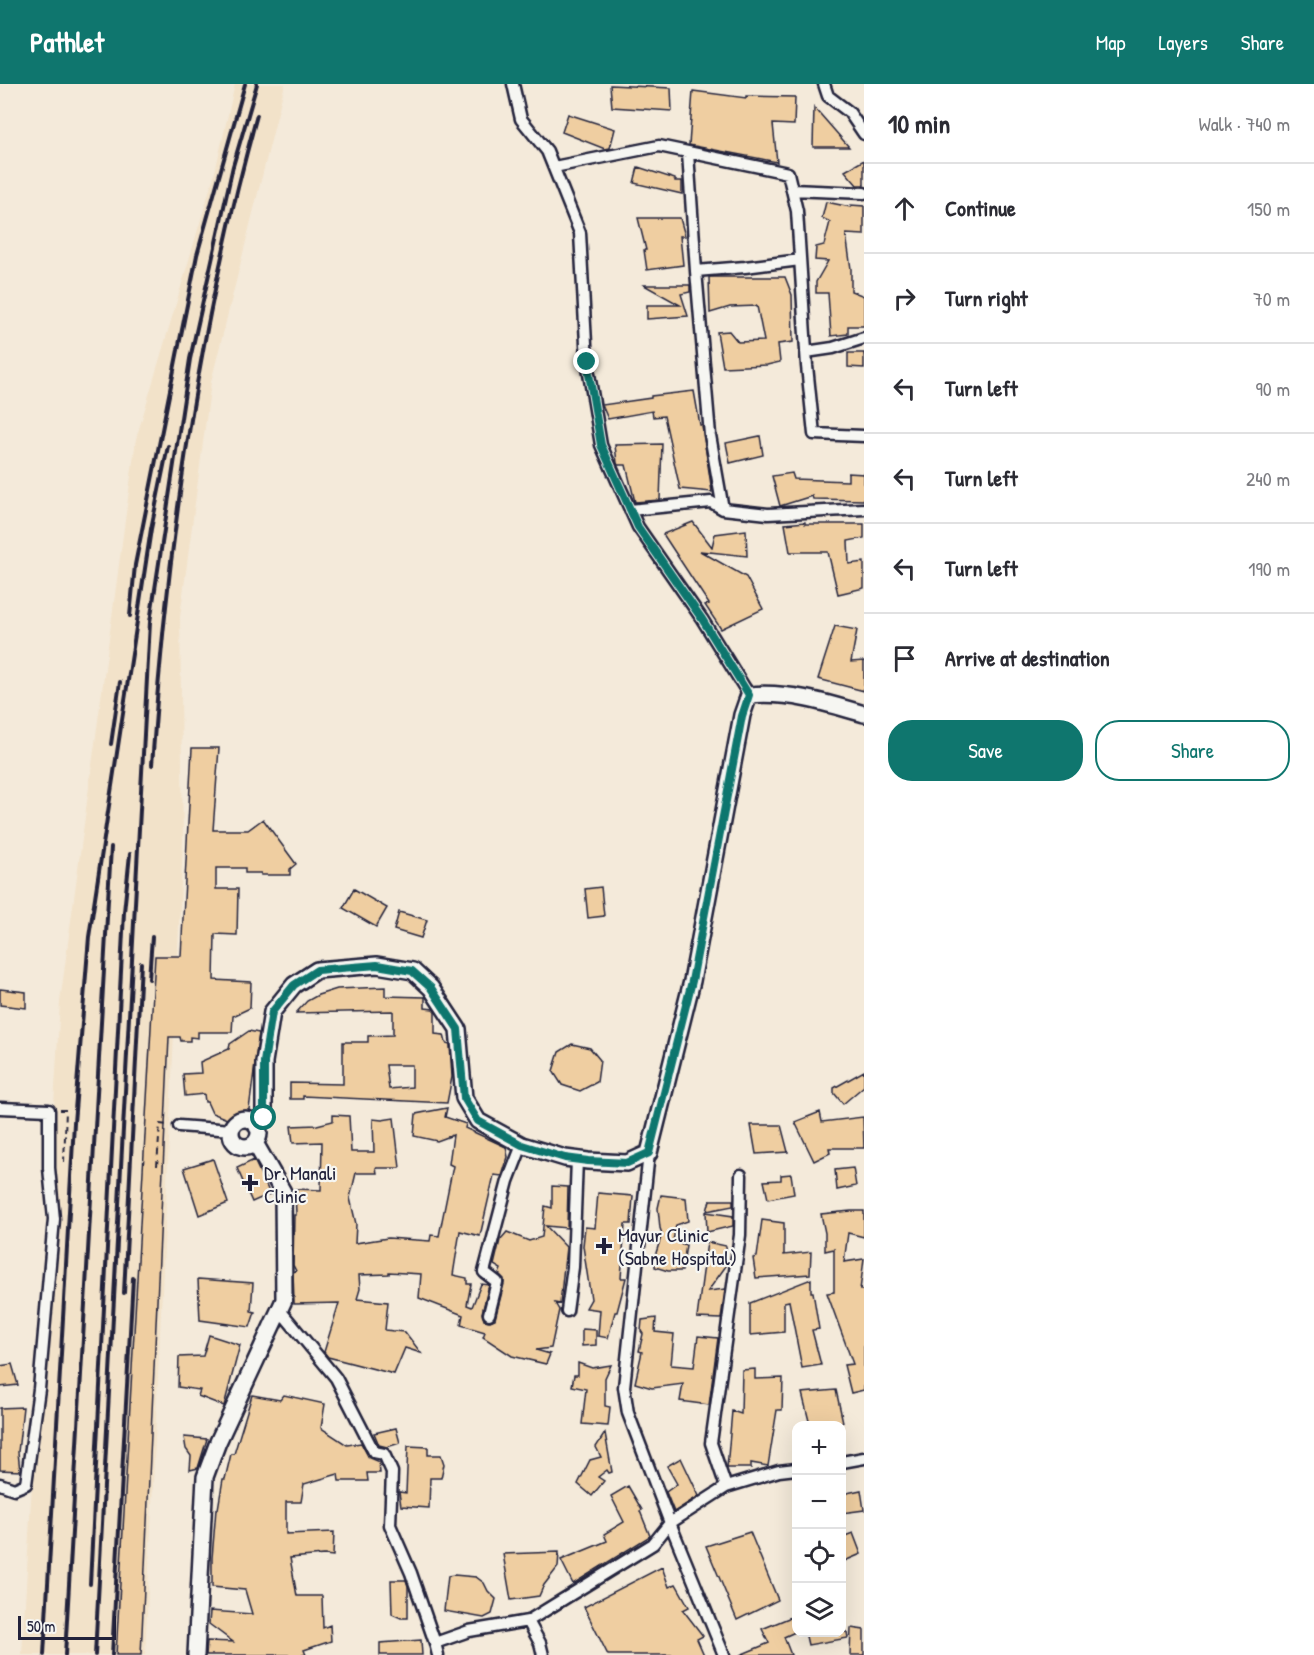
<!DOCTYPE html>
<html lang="en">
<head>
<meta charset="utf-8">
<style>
  :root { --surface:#fff; --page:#f2f2f3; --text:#2b2b33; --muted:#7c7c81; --line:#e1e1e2; --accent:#0f766e }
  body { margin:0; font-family:"Patrick Hand",sans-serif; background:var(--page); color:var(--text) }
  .controls { position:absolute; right:18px; bottom:18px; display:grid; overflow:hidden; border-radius:12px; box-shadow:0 6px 24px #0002 }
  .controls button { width:54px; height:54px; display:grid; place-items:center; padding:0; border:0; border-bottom:2px solid var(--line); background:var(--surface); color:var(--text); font:30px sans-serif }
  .scale { position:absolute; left:18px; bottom:15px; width:98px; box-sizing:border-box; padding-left:6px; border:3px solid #22223b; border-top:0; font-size:16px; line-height:21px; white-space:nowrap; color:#22223b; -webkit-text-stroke:4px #f6f6f2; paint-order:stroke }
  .stop { position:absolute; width:18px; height:18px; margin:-14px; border:4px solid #0f766e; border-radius:50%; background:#fff }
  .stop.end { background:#0f766e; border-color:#fff; box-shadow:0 2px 6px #0008 }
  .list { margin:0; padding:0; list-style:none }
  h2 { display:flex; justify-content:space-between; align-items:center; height:78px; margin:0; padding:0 24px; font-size:26px }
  h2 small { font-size:20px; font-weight:400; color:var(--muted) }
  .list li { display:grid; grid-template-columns:39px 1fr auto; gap:18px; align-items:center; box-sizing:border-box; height:90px; padding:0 24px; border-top:2px solid var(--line) }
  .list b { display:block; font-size:22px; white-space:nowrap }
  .list em { font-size:20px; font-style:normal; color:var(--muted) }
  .actions { display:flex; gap:12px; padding:18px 24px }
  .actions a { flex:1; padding:14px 0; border:2px solid var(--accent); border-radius:24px; text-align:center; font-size:21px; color:var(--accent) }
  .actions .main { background:var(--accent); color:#fff }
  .icon { flex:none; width:33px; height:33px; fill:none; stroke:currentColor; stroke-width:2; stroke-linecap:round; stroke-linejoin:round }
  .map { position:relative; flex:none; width:864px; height:1571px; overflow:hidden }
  header { display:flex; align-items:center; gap:36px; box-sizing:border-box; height:84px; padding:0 30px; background:var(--accent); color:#fff }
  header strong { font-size:28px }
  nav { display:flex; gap:33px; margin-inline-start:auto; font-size:21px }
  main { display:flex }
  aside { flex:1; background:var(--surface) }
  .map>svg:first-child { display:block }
  .built { fill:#f2e2c9 }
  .building { fill:#efcea1; stroke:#22223b; stroke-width:1.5; fill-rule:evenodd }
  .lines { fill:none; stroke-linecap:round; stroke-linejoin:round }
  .street-casing { stroke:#22223b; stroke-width:15 }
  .secondary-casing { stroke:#22223b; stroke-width:20 }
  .path { stroke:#22223b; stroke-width:2; stroke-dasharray:6 4.5; stroke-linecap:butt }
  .street { stroke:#f6f6f2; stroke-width:10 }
  .secondary { stroke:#f6f6f2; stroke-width:15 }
  .rail { stroke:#22223b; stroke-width:4 }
  .route { stroke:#0f766e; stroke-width:8 }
  .poi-dot { fill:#22223b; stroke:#f6f6f2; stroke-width:2 }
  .labels { text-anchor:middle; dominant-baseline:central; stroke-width:4.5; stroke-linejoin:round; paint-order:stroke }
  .poi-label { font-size:20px; fill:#22223b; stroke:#f6f6f2; text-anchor:start }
</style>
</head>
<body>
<header>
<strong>Pathlet</strong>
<nav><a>Map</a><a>Layers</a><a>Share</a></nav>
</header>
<main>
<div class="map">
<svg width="864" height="1571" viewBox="0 0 864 1571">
  <rect width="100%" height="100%" fill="#f4eada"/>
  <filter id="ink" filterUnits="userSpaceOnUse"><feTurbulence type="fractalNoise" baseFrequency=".0167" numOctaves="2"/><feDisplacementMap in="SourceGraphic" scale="12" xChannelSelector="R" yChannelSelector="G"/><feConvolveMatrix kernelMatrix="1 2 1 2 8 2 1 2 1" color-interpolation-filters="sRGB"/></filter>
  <g filter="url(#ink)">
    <path class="built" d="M235 0H285L211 298 180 533 183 756 145 1571H22L60 918 136 355 215 88Z"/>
    <path class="building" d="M610 1 671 4 672 27 612 23Z
      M693 7 746 14V12L795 13 794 41 773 40 777 78 689 61Z
      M814 23 849 63H813Z
      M568 30 615 45 610 64 605 65 562 48Z
      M864 76V101H857L845 87Z
      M638 83 675 95V97H682V110L634 99Z
      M826 118 851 123V121L864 122V151L846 150 851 185V207L864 212V242H848V250L831 252 828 209H816V198L828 177 815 176 816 163 824 161 830 138 822 134Z
      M638 134H680L685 152H680L683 181 647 186 644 166H646Z
      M709 193H785L792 211 793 258 778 260 780 278 767 281 723 283 717 248 729 247 738 258 764 257 757 222 730 223 710 229Z
      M644 201H690V208L681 210 688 232 647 235V221H680Z
      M848 269H864V284L848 283Z
      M694 307 700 341H702L712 408 680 405 664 332 653 333 652 327 608 335 602 321 651 314V312Z
      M760 352 763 371 730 379 726 359Z
      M662 360 660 416 635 418 626 381H618L617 379 615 361Z
      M792 389 794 395 848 397V389L864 390V416L813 415 812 412 780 422 772 392Z
      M693 438 712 463 715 450 746 446 747 472 700 467 746 493 763 525 721 545 705 521 709 520 663 450Z
      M805 438V440H864V454L848 457 849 480 864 478V504L838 510 828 468H790L785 440Z
      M835 542 857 546 851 578 864 577V607L818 595Z
      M192 664H219L213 746H248L263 735 296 780 290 785V791H261V789H245V784H216V805H238L237 851 215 850 214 896 251 898 250 924 233 932 232 948H198V954L190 953V957H181L180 953H169L141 1571H116L155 872H181Z
      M601 803 604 832 588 834 585 805Z
      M354 805 387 824 376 843 343 824Z
      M399 828 427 836 421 854 394 846Z
      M385 903V912L425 913V924L433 925 435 927V950L444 951 446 959 450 960 452 993 447 1019 303 1012V1015H290V999L343 1000V958H368V952L393 951V927L296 929 307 917 318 911 337 905ZM386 981H412V1003L389 1005Z
      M0 905 26 908V924L0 921Z
      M249 947 259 949 248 1033 227 1035 212 1029 207 1018H205L204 1010 185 1012 183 990 201 989 200 978 229 965 230 960Z
      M572 960 590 964 600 976 597 998 580 1007 562 1001 553 987 559 968Z
      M864 987V1002L843 1020 834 1009V1004Z
      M447 1024 445 1033 466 1040 465 1044 506 1063 508 1073 502 1092 494 1091 480 1152 460 1147 453 1191 467 1194V1200H471L467 1221 472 1223 481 1200 489 1201 482 1229 484 1236 490 1237 495 1235 504 1200V1195L499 1190 501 1185 494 1181 500 1156 507 1148 529 1157 542 1153 545 1122 552 1124V1102L568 1103 567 1144 546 1142 566 1163 560 1220 555 1219 559 1226 551 1264 536 1266 550 1270 546 1280 512 1272 483 1253 485 1248 461 1241 463 1231 419 1214 421 1190 389 1188V1190L359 1191 360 1205 357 1215 388 1218 385 1246 405 1248 421 1269 405 1264 394 1290 328 1273 324 1268 339 1219 294 1220V1217L293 1188 296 1187 293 1181 294 1131H296L295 1105 321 1106 322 1058 293 1059 291 1042 317 1041 333 1037V1031L349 1032 351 1068H374L373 1035 382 1036 394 1034 400 1084H376L377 1089H356L350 1114 356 1140 355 1159 388 1154 430 1157 431 1151 439 1152 453 1082 449 1080 453 1051 437 1057 414 1052 416 1030Z
      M820 1028 822 1038 863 1033 864 1064H829L830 1069 814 1077 795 1038Z
      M751 1041H781L788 1068 756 1070Z
      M213 1075 228 1119 199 1131 184 1084Z
      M254 1076 270 1110 252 1118 237 1084Z
      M853 1084 856 1102 837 1106 835 1086Z
      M791 1090 794 1110 768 1115 764 1097 781 1096V1091Z
      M598 1109 633 1112 631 1140H625L621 1194H626L617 1228H615L608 1254 598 1252 600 1226 586 1224 591 1215 583 1162 585 1143 595 1144Z
      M661 1111 686 1114 688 1137 676 1141 673 1157 686 1161 682 1187H668L655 1183 656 1169 662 1150 660 1144 658 1124Z
      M710 1116H733V1122L707 1127Z
      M851 1127H864V1153L848 1149 844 1178 864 1175 860 1206H864V1306L851 1309 844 1281 853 1280 827 1209 834 1208V1165L825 1167V1149L821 1130Z
      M706 1128 733 1132V1142L707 1148Z
      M762 1136 784 1139V1171L811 1168 810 1190 756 1194 753 1174 757 1173Z
      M707 1158 726 1162V1182L708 1207 725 1205 721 1235 697 1234Z
      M198 1195 253 1199 251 1227 255 1228 250 1243 200 1236Z
      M811 1195V1208H813L819 1245 812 1246 821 1281 802 1284 789 1217 784 1218V1248L750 1251V1219Z
      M656 1234 655 1248 674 1250 671 1281 694 1283 698 1252 718 1254 709 1321 680 1317 683 1300 652 1304 635 1299 642 1268 639 1267 643 1250 641 1247 642 1236Z
      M582 1245 596 1246V1261L582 1262Z
      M209 1251 240 1261 224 1322 198 1312 200 1306 178 1303 179 1273 203 1272Z
      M578 1279 592 1284 611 1281 605 1294V1322L610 1323 608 1342 582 1340 586 1305 572 1302 574 1291H578Z
      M12 1280 18 1301 0 1303V1282Z
      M755 1285V1295L783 1294 782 1326H777L768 1382 751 1379V1384H727L732 1327 741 1330 742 1286Z
      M836 1306 843 1338 810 1341 802 1309Z
      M252 1311 280 1316 284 1311 325 1320 321 1344 347 1361 361 1359 369 1374 379 1378 380 1389H367L368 1397H339L338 1390 304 1400 301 1418H286V1450L334 1448 333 1472 324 1471 290 1474 297 1512H322L323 1544 330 1541 331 1557 304 1566 306 1571H206L207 1557 233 1558 209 1540 210 1527 252 1530 245 1506 212 1503V1474L216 1425H218L223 1395H225L231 1370H234Z
      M23 1323 18 1368 20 1387 0 1386V1324Z
      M396 1344 400 1359 387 1363 379 1361 374 1349Z
      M605 1349 612 1388 609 1389 607 1386 598 1393 604 1397 592 1412 578 1400 590 1376 601 1373 596 1363Z
      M184 1353 207 1355 198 1384 190 1386 191 1372 186 1365Z
      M408 1362 428 1363V1371H441L444 1380 441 1394H430L429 1424 401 1422 399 1408 406 1409Z
      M681 1374 699 1412 674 1428 666 1408 677 1400 667 1382Z
      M628 1402 642 1426 640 1427 650 1452 573 1500 561 1476 607 1457 604 1450 624 1438 611 1412Z
      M861 1406 864 1426 842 1429V1410Z
      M750 1448 778 1516 737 1536 706 1462Z
      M853 1449 861 1470 842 1478V1453Z
      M559 1468 558 1483 544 1501 539 1512 511 1516 503 1470Z
      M662 1483 669 1503 676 1500 689 1523 683 1526 703 1552 697 1555 704 1571H608L584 1523Z
      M454 1491 476 1493 484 1499 488 1507 496 1515 492 1530 484 1534 444 1527 448 1492Z
      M391 1496H406L408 1502V1534H401L392 1530Z
      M791 1533 795 1548 784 1553 791 1571H740L769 1559 762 1545Z
      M851 1544 864 1546V1571H850Z
      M805 1548H847L848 1554 808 1561Z
      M421 1556 422 1571H380V1559Z"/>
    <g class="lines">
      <g class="street-casing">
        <path id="street" d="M513 0 521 35 547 67 580 149 587 278 601 361 638 443 702 535 749 611
          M824 0 828 12 849 28 864 50
          M688 69 696 187
          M554 83 659 62 788 89 797 127 807 282 814 350 864 352
          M792 106 864 109
          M800 176 745 183 696 187 710 351 723 425 768 430 864 425
          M806 268 833 264 864 254
          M630 426 711 418 723 425
          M0 1024 49 1026V1084L54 1135 39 1305 26 1400 14 1405 0 1400
          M179 1042 232 1046
          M649 1069 624 1303 628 1329 670 1439 724 1571
          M279 1225 336 1294 374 1368 384 1370 392 1388 390 1441 411 1489 435 1559
          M567 1227 573 1183 577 1075
          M489 1230 497 1198 484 1188 508 1097 522 1061
          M842 1378 864 1374
          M726 1403 711 1359 740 1151 741 1091
          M528 1537 653 1460 670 1439 726 1403 779 1387 796 1385
          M438 1571 435 1559 469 1547 528 1537 540 1559 543 1571"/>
      </g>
      <g class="secondary-casing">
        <path id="secondary" d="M231 1049a14 14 0 1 1 28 0a14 14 0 1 1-28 0Z
          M257 1043 264 1034V978L272 928 294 901 317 886 377 881 413 887 431 904 458 945 464 1014 478 1037 522 1061 565 1074 588 1077 627 1079 649 1069 692 897 742 631 749 611C788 607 827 619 864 630
          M196 1571 205 1393 218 1358 284 1216 283 1108 255 1059"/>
      </g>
      <path class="path" d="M60 1026H66L64 1078
        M157 1082 160 1040 169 1041"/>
      <use href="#street" class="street"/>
      <use href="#secondary" class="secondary"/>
      <path class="rail" d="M130 532 135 481 197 171 245 0
        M111 660 120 598
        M152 681C167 462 198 243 257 31
        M149 895 152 853
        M124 1209 141 879
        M90 1500 124 828 130 770
        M44 1571 74 1039 89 853 151 445 168 362
        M65 1571 111 763
        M95 1571 150 538 190 275 233 82 257 0
        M112 1571 133 1194"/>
    </g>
  </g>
  <g class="lines" filter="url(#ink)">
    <path class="route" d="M264 1034V978L272 928 294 901 317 886 377 881 412 887 431 904 458 945 464 1014 478 1037 522 1061 565 1074 588 1077 627 1079 649 1069 692 897 742 632 749 611 702 535 638 443 601 361 587 278"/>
  </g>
  <g class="poi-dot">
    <path d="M247 1090h6v6h6v6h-6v6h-6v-6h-6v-6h6z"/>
    <path d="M601 1153h6v6h6v6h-6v6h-6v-6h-6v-6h6z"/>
  </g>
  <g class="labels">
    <g class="poi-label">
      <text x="264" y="1088">Dr. Manali<tspan x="264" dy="23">Clinic</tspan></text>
      <text x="618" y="1150">Mayur Clinic<tspan x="618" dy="23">(Sabne Hospital)</tspan></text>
    </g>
  </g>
</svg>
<div class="controls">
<button>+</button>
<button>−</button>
<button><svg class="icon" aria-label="locate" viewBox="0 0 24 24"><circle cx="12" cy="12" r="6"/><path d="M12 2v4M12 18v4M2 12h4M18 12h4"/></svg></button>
<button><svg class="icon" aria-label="layers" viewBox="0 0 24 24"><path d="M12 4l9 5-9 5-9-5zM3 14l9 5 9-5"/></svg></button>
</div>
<div class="scale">50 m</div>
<div class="stop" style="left:264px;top:1034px"></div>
<div class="stop end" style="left:587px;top:278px"></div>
</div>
<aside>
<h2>10 min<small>Walk · 740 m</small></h2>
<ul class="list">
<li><svg class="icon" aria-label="ahead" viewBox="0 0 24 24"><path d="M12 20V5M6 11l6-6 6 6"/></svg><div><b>Continue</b></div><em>150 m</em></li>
<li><svg class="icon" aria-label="right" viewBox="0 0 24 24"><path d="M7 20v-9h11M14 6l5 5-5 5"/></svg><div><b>Turn right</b></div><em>70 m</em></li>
<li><svg class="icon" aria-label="left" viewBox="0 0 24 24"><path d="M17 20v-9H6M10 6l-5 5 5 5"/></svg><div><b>Turn left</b></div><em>90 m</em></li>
<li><svg class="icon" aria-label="left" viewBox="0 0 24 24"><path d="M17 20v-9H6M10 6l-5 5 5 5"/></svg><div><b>Turn left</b></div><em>240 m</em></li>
<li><svg class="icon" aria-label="left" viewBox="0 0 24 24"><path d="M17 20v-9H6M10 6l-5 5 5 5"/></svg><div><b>Turn left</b></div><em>190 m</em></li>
<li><svg class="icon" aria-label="arrive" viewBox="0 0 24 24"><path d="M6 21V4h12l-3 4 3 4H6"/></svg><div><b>Arrive at destination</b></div></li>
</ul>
<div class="actions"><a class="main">Save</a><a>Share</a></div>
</aside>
</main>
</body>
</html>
